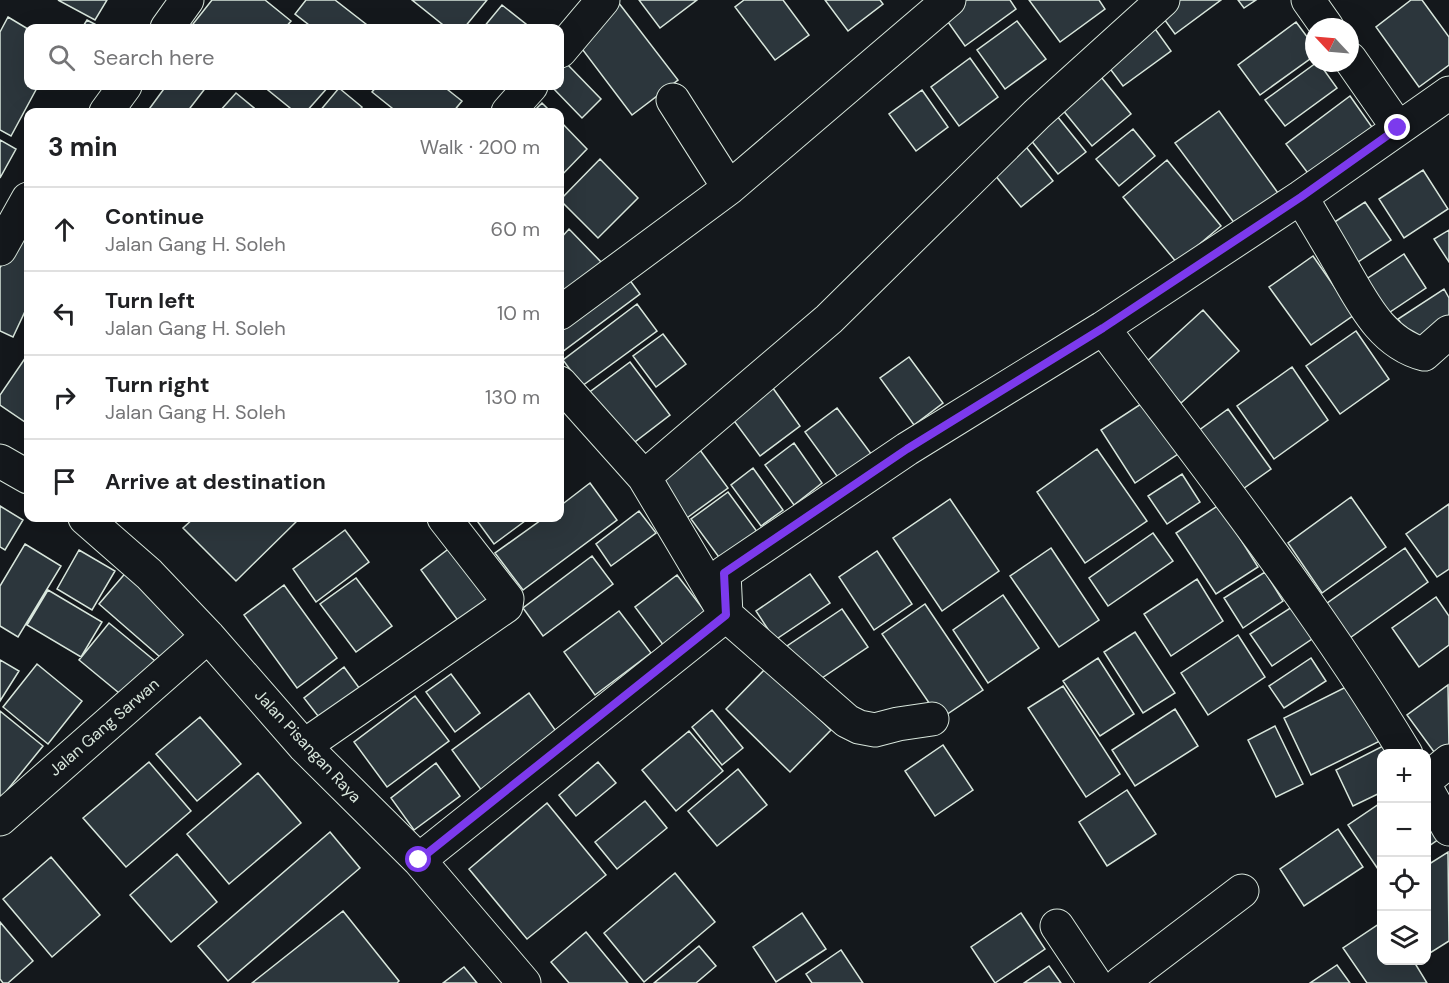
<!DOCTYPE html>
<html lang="en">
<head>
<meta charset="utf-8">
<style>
  :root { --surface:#fff; --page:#f6f6f6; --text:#202124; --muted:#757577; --line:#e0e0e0 }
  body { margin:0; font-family:"DM Sans",sans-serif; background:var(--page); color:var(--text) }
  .controls { position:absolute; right:18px; bottom:18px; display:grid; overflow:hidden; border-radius:12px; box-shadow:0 6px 24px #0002 }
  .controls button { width:54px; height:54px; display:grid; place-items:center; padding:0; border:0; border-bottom:2px solid var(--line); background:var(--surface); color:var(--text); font:30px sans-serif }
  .compass { position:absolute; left:1305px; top:18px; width:54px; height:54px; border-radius:50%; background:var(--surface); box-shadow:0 6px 24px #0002; rotate:296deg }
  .stop { position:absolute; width:18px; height:18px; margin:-14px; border:4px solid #7c3aed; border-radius:50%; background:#fff }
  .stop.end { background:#7c3aed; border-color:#fff; box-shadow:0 2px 6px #0008 }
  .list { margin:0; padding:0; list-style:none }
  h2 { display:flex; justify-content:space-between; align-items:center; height:78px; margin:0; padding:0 24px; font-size:26px }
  h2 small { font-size:20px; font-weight:400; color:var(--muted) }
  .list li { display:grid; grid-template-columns:39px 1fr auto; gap:18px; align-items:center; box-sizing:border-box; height:84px; padding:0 24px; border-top:2px solid var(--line) }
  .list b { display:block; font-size:22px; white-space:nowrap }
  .list p { margin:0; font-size:20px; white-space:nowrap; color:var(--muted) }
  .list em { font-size:20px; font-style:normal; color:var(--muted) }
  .icon { flex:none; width:33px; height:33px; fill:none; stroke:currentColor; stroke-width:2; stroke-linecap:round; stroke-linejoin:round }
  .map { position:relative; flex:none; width:1449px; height:983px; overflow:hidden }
  .search { position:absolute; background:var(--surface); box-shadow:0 6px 24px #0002; left:24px; top:24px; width:540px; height:66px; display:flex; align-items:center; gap:15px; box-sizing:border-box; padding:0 21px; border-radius:12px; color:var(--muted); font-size:22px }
  .panel { position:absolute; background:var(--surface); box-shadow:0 6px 24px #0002; left:24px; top:108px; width:540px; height:414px; border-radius:12px }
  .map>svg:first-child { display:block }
  .building { fill:#2c363c; stroke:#d8e6dc; stroke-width:1.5 }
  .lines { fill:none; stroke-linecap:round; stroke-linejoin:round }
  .minor-casing { stroke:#d8e6dc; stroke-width:35 }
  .minor { stroke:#14181c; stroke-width:33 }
  .route { stroke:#7c3aed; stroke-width:8 }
  .labels { text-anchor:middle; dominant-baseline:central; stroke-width:4.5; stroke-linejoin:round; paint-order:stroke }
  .street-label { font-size:16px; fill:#d8e6dc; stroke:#14181c }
</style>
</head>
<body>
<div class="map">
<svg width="1449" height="983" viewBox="0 0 1449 983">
  <rect width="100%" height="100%" fill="#14181c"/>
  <path class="building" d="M58 0H107L95 20Z
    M212 0H265L291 21 285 28H199L193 24Z
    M306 0H335L371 28H313L295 14Z
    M412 0H487L464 28H447Z
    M639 0H697L660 28Z
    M744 0H783L809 35 775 60 735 7Z
    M825 0H880L883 4 848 31Z
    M964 0H1010L1016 9 965 46 943 15Z
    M1029 0H1099L1105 9 1060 42Z
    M1167 0H1221L1175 34 1156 8Z
    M1238 0H1256L1244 8Z
    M1411 0H1422L1449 37V65L1419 87 1376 27Z
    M618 2 678 80 632 115 573 37Z
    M502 5 531 28H483Z
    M8 17 28 29V86H38L11 136 0 130V32Z
    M87 20 102 28H82Z
    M1017 21 1046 59 1005 89 977 50Z
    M1296 22 1314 46V56L1260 95 1238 65Z
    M1153 26 1171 51 1123 86 1105 62Z
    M970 58 998 97 959 126 931 87Z
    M1316 63H1319L1337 88 1285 126 1265 100Z
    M567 64 601 99 582 118 551 86H560V71Z
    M1097 72 1131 114 1092 146 1058 104Z
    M166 86H207L187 112H147Z
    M263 86H329L306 112H295Z
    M377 86H443L462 101 453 112H397L372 92Z
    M339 88 362 107 358 112H319Z
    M922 90 948 127 916 151 889 114Z
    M236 93 259 112H219Z
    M1350 96 1374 130 1310 176 1286 144Z
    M542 103 551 112H533Z
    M1053 111 1086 152 1058 174 1026 134Z
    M1219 111 1278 193 1235 224 1175 143Z
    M560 121 587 149 560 177Z
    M1133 129 1155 156 1119 186 1096 159Z
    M1019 138 1053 181 1021 207 986 164Z
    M0 140 16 149 0 178Z
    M600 159 638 198 598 238 560 200Z
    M1167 160 1221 226 1177 263 1123 197Z
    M1423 170 1448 209 1404 238 1379 199Z
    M1365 202 1391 240 1358 262 1333 223Z
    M19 229 28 234V305L13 337 0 331V268Z
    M569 229 603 264 560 294V239Z
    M1449 230V262L1434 239Z
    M1404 254 1426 288 1387 314 1365 280Z
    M1313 256 1354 315 1311 345 1269 287Z
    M626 275 640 294 562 352 560 348V325Z
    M1444 289 1449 298V326L1416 347 1398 319Z
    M637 304 657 331 582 386 563 360Z
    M1203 310 1239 351 1181 403 1145 363Z
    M1356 331 1389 379 1340 414 1306 366Z
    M663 334 686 364 656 387 633 356Z
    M28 354V424L0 405V395Z
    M909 357 943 403 914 425 880 378Z
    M630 362 670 415 627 448 587 394Z
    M1292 367 1328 420 1274 459 1237 406Z
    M770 384 800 426 760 456 729 414Z
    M1144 402 1178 454 1135 483 1101 430Z
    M837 408 875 459 842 483 805 432Z
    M1228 409 1271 469 1240 491 1198 431Z
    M794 443 822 483 794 505 765 465Z
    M697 446 728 488 684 520 654 478Z
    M1097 449 1147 521 1085 563 1037 492Z
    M753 468 783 510 761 526 731 485Z
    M1182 474 1200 502 1167 524 1148 496Z
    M590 483 617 520 523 590 495 553 544 518H560V506Z
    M728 492 758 533 721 560 691 519Z
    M1351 497 1386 547 1322 593 1288 543Z
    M950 499 999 571 942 611 893 538Z
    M1449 504V569L1437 577 1406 534Z
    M1219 505 1258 567 1216 594 1176 533Z
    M0 506 23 520 5 550 0 547Z
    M639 511 656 533 611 566 596 544Z
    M194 518H300L236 581 183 528Z
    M475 518H522L525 521 494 544Z
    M345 530 369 562 316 602 293 569Z
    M1153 533 1173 561 1108 606 1089 578Z
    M25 544 61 566 18 637 0 626V586Z
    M451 547 493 604 462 626 421 570Z
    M1051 548 1099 620 1059 647 1010 576Z
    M1405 548 1428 582 1347 640 1323 606Z
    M79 550 115 571 92 610 57 589Z
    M877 551 912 604 874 630 839 577Z
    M592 556 613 584 543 636 523 608Z
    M128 570 197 631 168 664 99 604Z
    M1265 572 1283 601 1243 628 1224 598Z
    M810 574 830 603 775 640 756 611Z
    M677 575 707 614 664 646 635 607Z
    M356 578 392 626 356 652 320 604Z
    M1197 579 1223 621 1171 656 1144 614Z
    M284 585 337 658 297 688 244 615Z
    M48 590 102 622 81 657 27 625Z
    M1003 595 1039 648 988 683 953 630Z
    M1436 597 1449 616V645L1419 667 1392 628Z
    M925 604 983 690 940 719 882 634Z
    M1295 605 1315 637 1272 666 1250 634Z
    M842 609 868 647 813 684 787 646Z
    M619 611 651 653 595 695 564 652Z
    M109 623 160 665 130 702 79 660Z
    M1135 632 1175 693 1143 713 1104 652Z
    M1238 635 1265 677 1208 715 1181 673Z
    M1098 658 1134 714 1100 736 1063 681Z
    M1311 658 1326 681 1284 708 1269 686Z
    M0 660 19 671 0 701Z
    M37 664 82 701 48 744 3 707Z
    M344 667 365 696 325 725 304 698Z
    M767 667 831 730 790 772 726 709Z
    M451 674 480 713 455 732 426 692Z
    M1352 684 1380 741 1311 775 1284 718Z
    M1448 685 1449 748 1437 756 1407 715Z
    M1063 686 1120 774 1086 797 1028 708Z
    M529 693 558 734 482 791 452 750Z
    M415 696 449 741 387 787 354 742Z
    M1175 709 1198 746 1135 786 1112 750Z
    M712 710 743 748 722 765 692 727Z
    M0 711 43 746 0 799Z
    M200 717 241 764 197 801 156 754Z
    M1275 726 1303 784 1276 797 1248 740Z
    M689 731 723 771 676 811 642 770Z
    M1387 744 1392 754H1382V792L1353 806 1336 770Z
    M943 745 973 790 935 816 905 771Z
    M149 762 191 811 126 867 83 818Z
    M598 762 616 783 576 816 559 795Z
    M436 763 460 796 414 830 391 798Z
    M738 769 767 805 717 846 688 811Z
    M258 773 301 823 229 884 187 834Z
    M1127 790 1156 834 1107 866 1079 822Z
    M1426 798 1449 832 1426 848Z
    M645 801 667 828 617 869 595 842Z
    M1382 802V875L1348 825Z
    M547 803 606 875 527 939 469 869Z
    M1338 829 1363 867 1304 906 1280 869Z
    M330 832 360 868 228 981 198 946Z
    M1448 852 1449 941 1430 953 1426 947V866Z
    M177 854 217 902 171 942 130 895Z
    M51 857 100 915 52 957 3 899Z
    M675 873 715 922 644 982 604 933Z
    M343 911 399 981 397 983H252Z
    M802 913 826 949 776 982 753 947Z
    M1021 913 1045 949 995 983 971 947Z
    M0 922 33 961 8 983H3L0 979Z
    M1382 922V960H1413L1427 983H1367L1343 948Z
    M586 932 628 983H569L551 962Z
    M699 946 716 966 696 983H654Z
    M841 950 863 983H812L806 974Z
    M1337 965 1350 983H1310Z
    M1049 966 1061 983H1024Z
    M464 967 477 983H443Z"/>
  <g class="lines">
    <g class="minor-casing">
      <path id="minor" d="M1308 0 1327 27
        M167 28 187 0
        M560 51 603 0
        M1350 59 1398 128
        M673 100 729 188
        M106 112 125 86
        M508 112 531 86
        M1301 197C1314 219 1328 242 1341 265 1362 301 1381 343 1424 354L1449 332
        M0 249 28 199
        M560 313 729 188 949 0
        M1103 328C1207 467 1316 605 1406 754
        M560 383 644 477 726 615 847 721 859 727 875 730 898 724 932 719
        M0 461 28 477
        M644 477 829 319 1037 114 1163 0
        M85 518 149 574 208 636 304 746 419 860 524 983
        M304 746 506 606 507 599 444 518
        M1426 780 1449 761
        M1426 788 1449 829
        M0 819 208 636
        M419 860 726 615 724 573 907 449 1103 328 1301 197 1449 93
        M1057 926 1095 983
        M1121 983 1242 891"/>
    </g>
    <use href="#minor" class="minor"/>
  </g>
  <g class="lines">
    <path class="route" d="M419 860 726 615 724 573 907 449 1103 328 1301 197 1398 128"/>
  </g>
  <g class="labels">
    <g class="street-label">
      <text transform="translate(104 727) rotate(-41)">Jalan Gang Sarwan</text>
      <text transform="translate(308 746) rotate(47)">Jalan Pisangan Raya</text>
    </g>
  </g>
</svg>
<div class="controls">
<button>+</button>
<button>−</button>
<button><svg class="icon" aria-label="locate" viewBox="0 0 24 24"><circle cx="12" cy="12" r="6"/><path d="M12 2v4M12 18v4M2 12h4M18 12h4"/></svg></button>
<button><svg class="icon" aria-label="layers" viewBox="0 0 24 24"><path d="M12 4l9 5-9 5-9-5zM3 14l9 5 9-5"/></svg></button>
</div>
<svg class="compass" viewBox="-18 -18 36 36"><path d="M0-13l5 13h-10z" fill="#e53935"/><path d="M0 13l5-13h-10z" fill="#757577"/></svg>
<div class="stop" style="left:419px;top:860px"></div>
<div class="stop end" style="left:1398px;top:128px"></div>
<div class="search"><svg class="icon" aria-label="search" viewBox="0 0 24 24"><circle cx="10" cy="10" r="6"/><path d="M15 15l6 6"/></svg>Search here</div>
<section class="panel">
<h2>3 min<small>Walk · 200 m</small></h2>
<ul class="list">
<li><svg class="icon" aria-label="ahead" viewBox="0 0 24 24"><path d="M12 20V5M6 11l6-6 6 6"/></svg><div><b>Continue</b><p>Jalan Gang H. Soleh</p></div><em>60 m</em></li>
<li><svg class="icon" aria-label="left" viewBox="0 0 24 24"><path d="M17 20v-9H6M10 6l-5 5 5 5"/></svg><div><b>Turn left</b><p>Jalan Gang H. Soleh</p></div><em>10 m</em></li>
<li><svg class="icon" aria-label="right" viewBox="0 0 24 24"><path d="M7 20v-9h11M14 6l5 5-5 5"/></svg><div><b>Turn right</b><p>Jalan Gang H. Soleh</p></div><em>130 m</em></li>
<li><svg class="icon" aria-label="arrive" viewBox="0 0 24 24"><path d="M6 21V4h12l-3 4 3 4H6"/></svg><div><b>Arrive at destination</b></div></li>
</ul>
</section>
</div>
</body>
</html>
